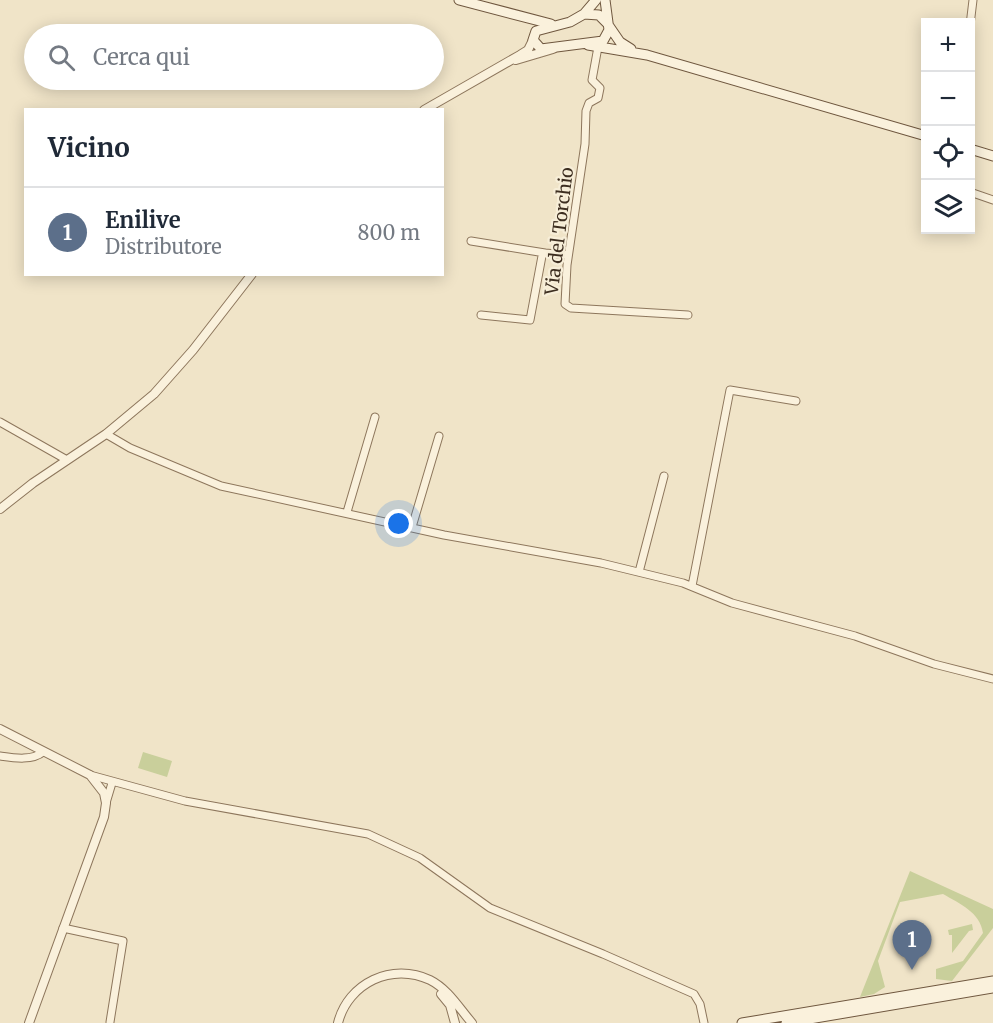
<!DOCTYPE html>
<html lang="it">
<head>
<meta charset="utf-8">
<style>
  :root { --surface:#fff; --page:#f6f6f7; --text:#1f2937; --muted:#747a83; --line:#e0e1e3; --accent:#111827 }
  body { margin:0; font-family:Merriweather,serif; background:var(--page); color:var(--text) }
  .controls { position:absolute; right:18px; top:18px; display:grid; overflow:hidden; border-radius:0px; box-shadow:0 3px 15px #0003 }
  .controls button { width:54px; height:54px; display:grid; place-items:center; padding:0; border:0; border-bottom:2px solid var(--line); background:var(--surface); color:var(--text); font:30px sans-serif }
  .you { position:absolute; left:399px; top:524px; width:21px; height:21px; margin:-15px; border:4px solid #fff; border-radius:50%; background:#1a73e8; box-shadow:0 0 0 9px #1a73e833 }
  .badge { display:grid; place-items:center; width:39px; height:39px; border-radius:50%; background:var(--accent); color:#fff; font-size:20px; font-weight:700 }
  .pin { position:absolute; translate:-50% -50px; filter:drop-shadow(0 2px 3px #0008) }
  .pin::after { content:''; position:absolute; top:32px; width:21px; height:18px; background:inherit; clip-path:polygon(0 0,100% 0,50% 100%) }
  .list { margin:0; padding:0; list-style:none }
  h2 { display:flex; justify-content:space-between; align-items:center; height:78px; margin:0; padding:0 24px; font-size:26px }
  h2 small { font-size:20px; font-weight:400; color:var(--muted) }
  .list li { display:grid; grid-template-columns:39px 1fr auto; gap:18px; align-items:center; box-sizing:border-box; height:90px; padding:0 24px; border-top:2px solid var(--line) }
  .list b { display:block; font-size:22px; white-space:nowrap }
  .list p { margin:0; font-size:20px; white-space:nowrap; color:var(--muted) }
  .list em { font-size:20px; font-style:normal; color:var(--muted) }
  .icon { flex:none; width:33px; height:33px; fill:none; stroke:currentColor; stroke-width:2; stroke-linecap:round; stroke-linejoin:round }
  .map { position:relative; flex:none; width:993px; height:1023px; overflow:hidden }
  .search { position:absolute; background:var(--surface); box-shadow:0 3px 15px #0003; left:24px; top:24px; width:420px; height:66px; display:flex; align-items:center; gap:15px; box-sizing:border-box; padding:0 21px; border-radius:33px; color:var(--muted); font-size:22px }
  .panel { position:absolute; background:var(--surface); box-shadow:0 3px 15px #0003; left:24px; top:108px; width:420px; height:168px; border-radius:0px }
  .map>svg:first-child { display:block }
  .green { fill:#c9cf9b }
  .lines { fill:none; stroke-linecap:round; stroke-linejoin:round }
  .minor-casing { stroke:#8d765c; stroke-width:9 }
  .tertiary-casing { stroke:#8d765c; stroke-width:10 }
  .secondary-casing { stroke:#6f573f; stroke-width:11 }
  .minor { stroke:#faf1dc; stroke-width:7 }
  .tertiary { stroke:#faf1dc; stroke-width:8 }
  .secondary { stroke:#faf1dc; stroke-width:9 }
  .labels { text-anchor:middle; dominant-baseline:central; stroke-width:4.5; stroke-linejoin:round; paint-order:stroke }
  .street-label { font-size:18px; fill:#3d2e20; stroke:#f7eed8 }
</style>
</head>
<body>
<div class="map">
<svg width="993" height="1023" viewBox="0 0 993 1023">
  <rect width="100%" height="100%" fill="#f0e4c8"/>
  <path class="green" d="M143 752 172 761 167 777 138 768Z
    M910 871 993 909V928L952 981 936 979V969L963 961 983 933C980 912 960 904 943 894L900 902 878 961 885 987 874 994 860 997Z
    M972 924 973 930 969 931 952 953V935H949L948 930Z"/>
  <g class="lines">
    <g class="minor-casing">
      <path id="minor" d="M970 25 973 0
        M598 47 592 80 600 88 598 98 589 103 586 111 585 144 567 265 565 304 571 308 688 315
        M970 192 993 200
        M471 241 545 253
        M481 315 530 320 542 256 545 253 568 255
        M0 422 67 460
        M106 434 130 448 221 486 444 535 601 563 683 583 732 603 855 636 934 664 993 679
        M347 512 375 417
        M412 527 439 436
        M639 572 664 476
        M692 586 730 390 796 401
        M0 756C14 758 32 761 43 752
        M90 775 185 801 368 834 420 858 490 908 603 954 694 994 700 1004 704 1023
        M106 803 112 783
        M63 928 123 941 110 1022"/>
    </g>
    <g class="tertiary-casing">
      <path id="tertiary" d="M516 60 553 49
        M424 110 520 55 528 50 533 40
        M0 509 33 483 106 434 154 394 193 350 252 274
        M0 729 90 775 104 793 106 803 104 817 29 1023
        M441 994 450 1005 455 1023
        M338 1023C348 983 392 962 430 980 448 989 459 1008 472 1023"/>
    </g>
    <g class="secondary-casing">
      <path id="secondary" d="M459 0 551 24
        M605 0 609 30 603 41 541 49 533 40 536 31 570 22 584 14 599 15 607 23
        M584 14 596 0
        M609 26 620 42 631 49
        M588 45 647 55 926 136
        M970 149 993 156
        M742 1023 993 981
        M786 1023 993 988"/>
    </g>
    <use href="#minor" class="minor"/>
    <use href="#tertiary" class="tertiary"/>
    <use href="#secondary" class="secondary"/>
  </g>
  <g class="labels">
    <g class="street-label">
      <text transform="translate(559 231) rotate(-83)">Via del Torchio</text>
    </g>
  </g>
</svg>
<div class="controls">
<button>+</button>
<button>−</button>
<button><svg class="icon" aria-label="locate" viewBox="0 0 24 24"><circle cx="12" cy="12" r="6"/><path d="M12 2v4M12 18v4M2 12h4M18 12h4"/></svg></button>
<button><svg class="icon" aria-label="layers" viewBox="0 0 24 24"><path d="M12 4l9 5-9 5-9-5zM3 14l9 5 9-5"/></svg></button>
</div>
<div class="you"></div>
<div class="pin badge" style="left:912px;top:970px;background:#5c6f8a">1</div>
<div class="search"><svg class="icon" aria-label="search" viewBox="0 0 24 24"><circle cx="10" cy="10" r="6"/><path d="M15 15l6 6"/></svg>Cerca qui</div>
<section class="panel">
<h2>Vicino<small></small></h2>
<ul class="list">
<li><span class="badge" style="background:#5c6f8a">1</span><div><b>Enilive</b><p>Distributore</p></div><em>800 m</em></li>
</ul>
</section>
</div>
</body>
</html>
